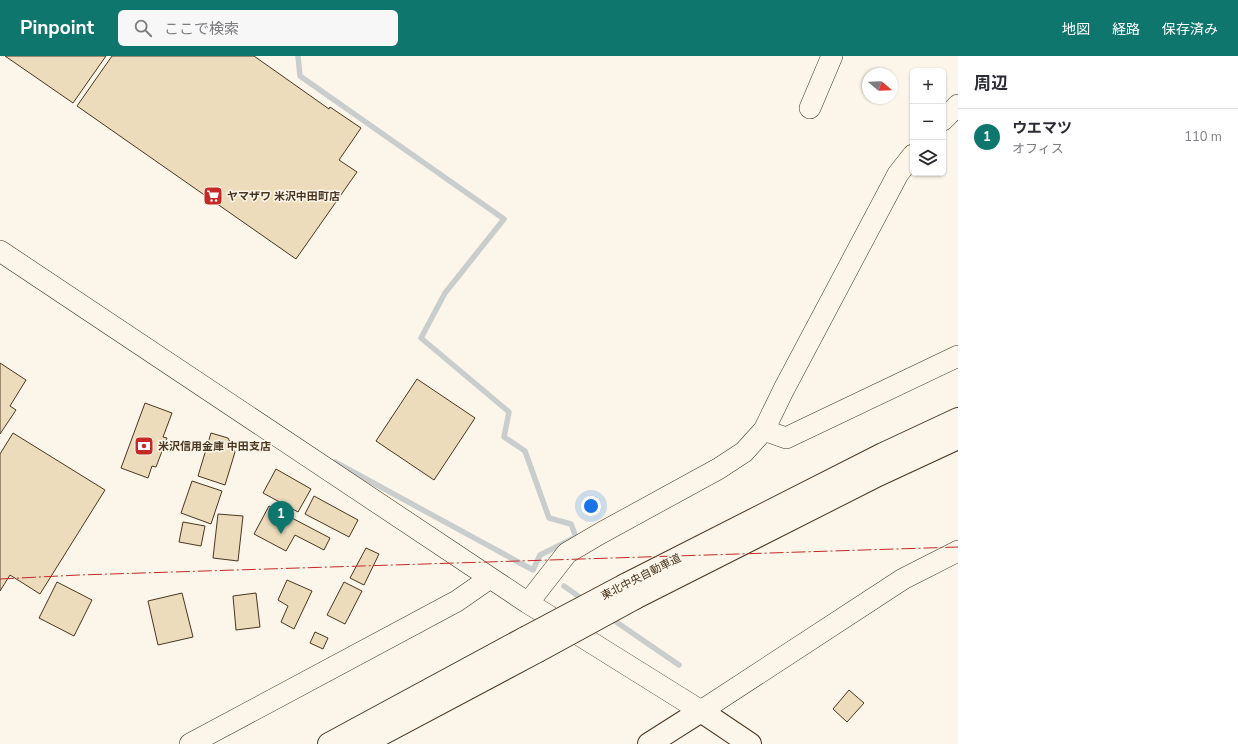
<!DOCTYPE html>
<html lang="ja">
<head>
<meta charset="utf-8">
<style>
  :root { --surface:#fff; --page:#f7f7f7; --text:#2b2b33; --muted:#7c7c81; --line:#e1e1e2; --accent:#0f766e }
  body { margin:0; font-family:"Nunito Sans","Noto Sans JP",sans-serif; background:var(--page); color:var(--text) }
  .controls { position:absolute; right:12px; top:12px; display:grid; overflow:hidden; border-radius:6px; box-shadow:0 1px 3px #0004 }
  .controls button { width:36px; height:36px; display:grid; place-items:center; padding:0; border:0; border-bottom:1px solid var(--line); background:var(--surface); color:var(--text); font:20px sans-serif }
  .compass { position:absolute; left:862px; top:12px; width:36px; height:36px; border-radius:50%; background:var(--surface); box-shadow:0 1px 3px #0004; rotate:109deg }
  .you { position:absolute; left:591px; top:450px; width:14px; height:14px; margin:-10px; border:3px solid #fff; border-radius:50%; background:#1a73e8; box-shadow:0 0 0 6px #1a73e833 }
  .badge { display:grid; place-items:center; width:26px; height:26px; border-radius:50%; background:var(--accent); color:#fff; font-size:13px; font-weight:700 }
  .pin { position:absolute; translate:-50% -33px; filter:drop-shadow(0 1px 2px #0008) }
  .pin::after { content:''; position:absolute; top:21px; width:14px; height:12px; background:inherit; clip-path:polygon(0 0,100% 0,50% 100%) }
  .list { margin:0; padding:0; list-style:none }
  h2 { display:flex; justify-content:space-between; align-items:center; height:52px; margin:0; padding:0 16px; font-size:17px }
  h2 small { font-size:13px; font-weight:400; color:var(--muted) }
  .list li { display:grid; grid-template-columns:26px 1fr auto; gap:12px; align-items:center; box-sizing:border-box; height:56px; padding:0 16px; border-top:1px solid var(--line) }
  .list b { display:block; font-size:15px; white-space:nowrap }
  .list p { margin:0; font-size:13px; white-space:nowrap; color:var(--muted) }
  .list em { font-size:13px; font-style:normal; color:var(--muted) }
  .icon { flex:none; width:22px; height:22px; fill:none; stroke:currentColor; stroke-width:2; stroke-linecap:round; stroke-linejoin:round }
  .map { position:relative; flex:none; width:958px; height:688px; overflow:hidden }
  header { display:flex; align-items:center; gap:24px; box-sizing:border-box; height:56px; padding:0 20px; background:var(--accent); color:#fff }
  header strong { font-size:19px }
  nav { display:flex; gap:22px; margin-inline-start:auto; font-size:14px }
  .search { width:280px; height:36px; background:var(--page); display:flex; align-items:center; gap:10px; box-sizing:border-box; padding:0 14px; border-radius:6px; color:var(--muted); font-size:15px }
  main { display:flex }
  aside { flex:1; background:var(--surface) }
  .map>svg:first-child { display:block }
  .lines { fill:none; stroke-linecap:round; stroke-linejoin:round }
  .stream { stroke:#c9cecd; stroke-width:5.5 }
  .building { fill:#ecdcbc; stroke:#4a3520 }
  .minor-casing { stroke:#4a3520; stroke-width:22 }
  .highway-casing { stroke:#4a3520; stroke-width:24 }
  .minor { stroke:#fbf6e9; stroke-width:21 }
  .highway { stroke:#fbf6e9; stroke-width:22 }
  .highway-bridge-casing { stroke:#4a3520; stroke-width:24; stroke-linecap:butt }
  .highway-bridge { stroke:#fbf6e9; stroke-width:22 }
  .power { stroke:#c62828; stroke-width:1; stroke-dasharray:14 3 2 3; stroke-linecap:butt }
  .labels { text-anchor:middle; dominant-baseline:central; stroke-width:3; stroke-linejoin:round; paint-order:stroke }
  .poi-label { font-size:11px; font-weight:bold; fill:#4a3520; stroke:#fbf6e9; text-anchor:start }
  .street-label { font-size:11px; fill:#4a3520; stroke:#fbf6e9 }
</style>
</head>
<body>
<header>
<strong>Pinpoint</strong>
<div class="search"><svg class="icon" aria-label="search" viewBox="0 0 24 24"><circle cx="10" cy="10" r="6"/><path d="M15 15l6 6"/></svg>ここで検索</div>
<nav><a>地図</a><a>経路</a><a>保存済み</a></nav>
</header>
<main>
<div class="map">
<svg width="958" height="688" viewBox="0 0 958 688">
  <rect width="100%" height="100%" fill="#fbf6e9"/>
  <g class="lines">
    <path class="stream" d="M298 0 300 20 504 163 445 237 421 282 509 356 504 381 525 395 549 462 571 468 576 481 540 499 533 514 335 406
      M564 530 585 545
      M609 561 679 609"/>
  </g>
  <path class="building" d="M5 0H106L73 47Z
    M112 0H254L329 53 330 51 361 72 339 104 357 116 296 203 77 50Z
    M0 307 26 324 10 350 16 354 0 378Z
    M417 323 475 362 434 424 376 385Z
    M145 347 172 357 163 381 167 382 156 411 152 410 148 422 121 412Z
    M13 377 105 434 40 538 10 519 0 535V398Z
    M211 377 228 382 235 396 225 429 198 420Z
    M276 413 311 433 298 456 263 437Z
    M192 425 222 435 211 468 181 457Z
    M314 440 358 464 349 481 305 458Z
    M269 450 330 482 324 494 295 479 286 495 254 478Z
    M218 458 243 460 238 505 213 502Z
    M183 466 205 470 201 490 179 486Z
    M366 492 379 498 364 529 350 522Z
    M287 524 312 535 294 573 281 566 288 550 278 544Z
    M57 526 92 544 74 580 39 562Z
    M344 526 362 535 345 568 327 559Z
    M182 537 193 581 158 589 148 545Z
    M256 537 260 571 236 574 233 540Z
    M315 576 328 582 323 593 310 587Z
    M849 634 864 647 847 666 833 653Z"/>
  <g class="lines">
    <g class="minor-casing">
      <path id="minor" d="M810 52 832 0
        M943 64 958 49
        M0 195 528 547 701 655 903 523 958 495
        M764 374 784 333 898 118 913 99
        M528 547 567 497 601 477 718 413 744 396 764 374 786 382 958 300
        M190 688 457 545 490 522"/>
    </g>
    <g class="highway-casing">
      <path id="highway" d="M625 529 883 398 958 363
        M635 542 878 419 958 382
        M329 688 525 582
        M363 688 536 596
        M649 688 701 655 750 688"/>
    </g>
    <use href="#minor" class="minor"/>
    <use href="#highway" class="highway"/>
    <g class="highway-bridge-casing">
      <path id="highway-bridge" d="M525 582 625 529
        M536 596 635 542"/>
    </g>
    <use href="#highway-bridge" class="highway-bridge"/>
    <path class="power" d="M0 523 79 519 958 491"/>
  </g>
  <defs>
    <g id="supermarket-square" transform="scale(1)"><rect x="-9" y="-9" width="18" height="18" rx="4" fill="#c62828" stroke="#fbf6e9"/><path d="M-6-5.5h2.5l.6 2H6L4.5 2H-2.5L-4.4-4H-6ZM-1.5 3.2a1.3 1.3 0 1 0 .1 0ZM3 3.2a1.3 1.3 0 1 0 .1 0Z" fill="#fff"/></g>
    <g id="bank-square" transform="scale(1)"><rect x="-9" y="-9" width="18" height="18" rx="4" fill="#c62828" stroke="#fbf6e9"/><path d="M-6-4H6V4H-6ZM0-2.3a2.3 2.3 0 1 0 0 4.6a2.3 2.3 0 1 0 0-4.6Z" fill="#fff"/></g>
  </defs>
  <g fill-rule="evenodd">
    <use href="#supermarket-square" x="213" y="140"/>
    <use href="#bank-square" x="144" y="390"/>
  </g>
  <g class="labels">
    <g class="poi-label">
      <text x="227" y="140">ヤマザワ 米沢中田町店</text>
      <text x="158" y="390">米沢信用金庫 中田支店</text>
    </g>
    <g class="street-label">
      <text transform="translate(641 521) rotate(-27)">東北中央自動車道</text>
    </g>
  </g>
</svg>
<div class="controls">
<button>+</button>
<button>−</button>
<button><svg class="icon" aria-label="layers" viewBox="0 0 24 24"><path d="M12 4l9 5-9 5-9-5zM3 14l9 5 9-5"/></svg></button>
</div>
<svg class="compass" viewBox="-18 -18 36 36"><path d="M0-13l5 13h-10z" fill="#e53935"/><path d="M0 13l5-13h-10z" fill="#7c7c81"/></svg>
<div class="you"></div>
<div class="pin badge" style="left:281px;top:478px">1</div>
</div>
<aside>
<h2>周辺<small></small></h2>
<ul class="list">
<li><span class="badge">1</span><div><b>ウエマツ</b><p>オフィス</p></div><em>110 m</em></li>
</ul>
</aside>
</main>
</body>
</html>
